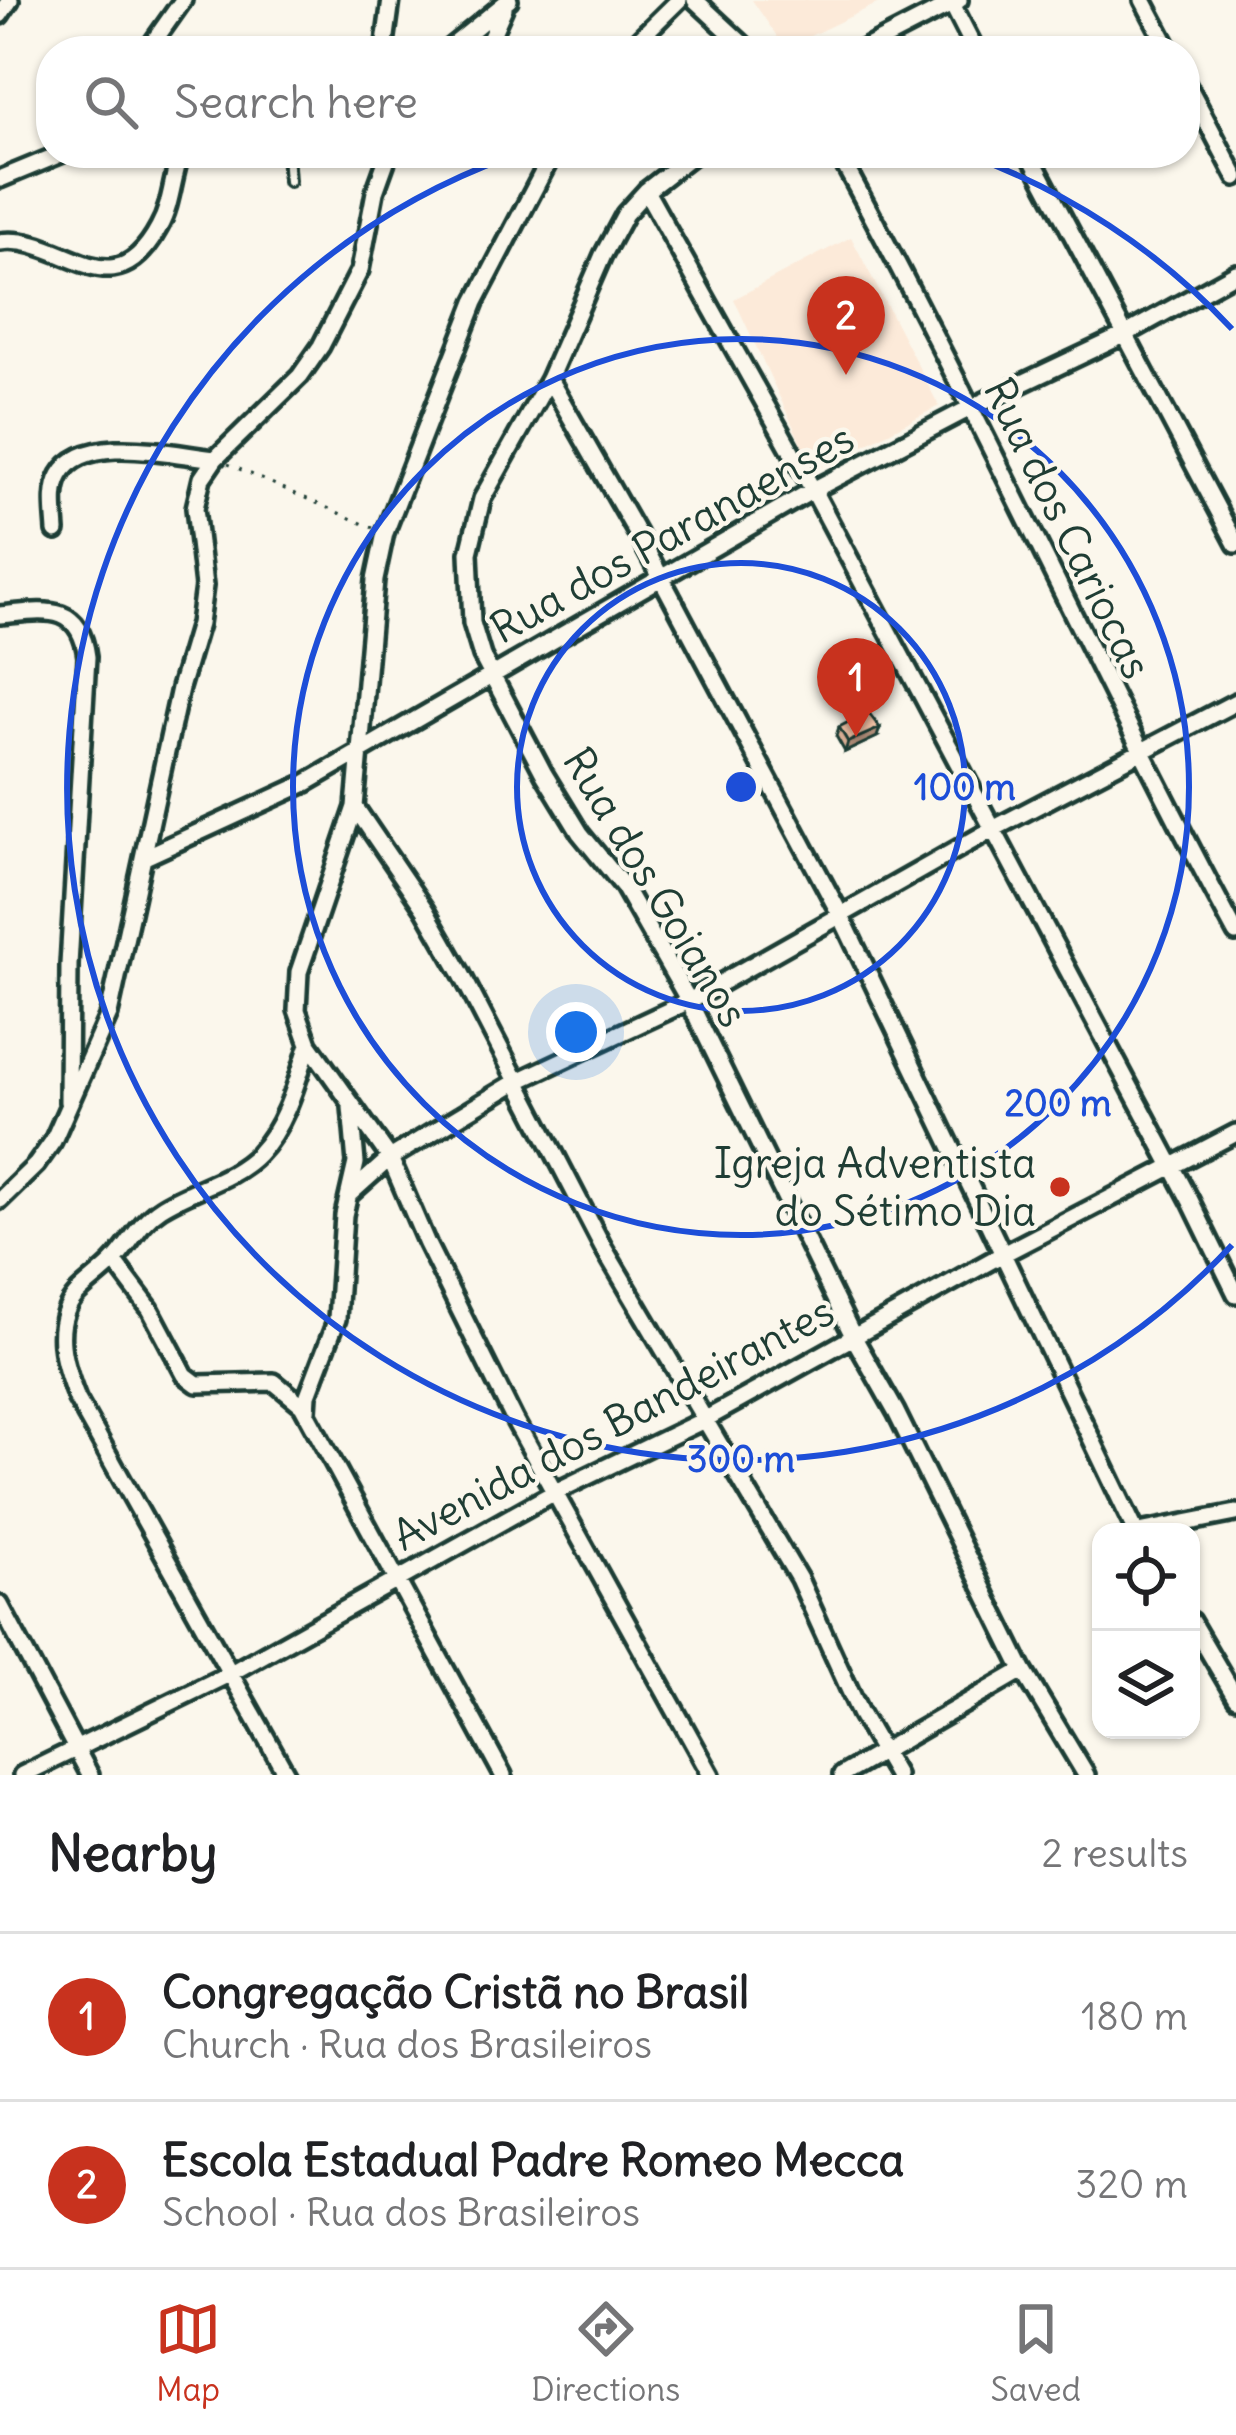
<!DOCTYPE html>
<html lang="en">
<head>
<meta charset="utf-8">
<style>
  :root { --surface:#fff; --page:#f2f2f2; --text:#202124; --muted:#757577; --line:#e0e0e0; --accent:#c8321e }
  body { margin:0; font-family:Delius,sans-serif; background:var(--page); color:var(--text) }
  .controls { position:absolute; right:36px; bottom:36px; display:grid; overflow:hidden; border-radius:24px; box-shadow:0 3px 9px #0004 }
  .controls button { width:108px; height:108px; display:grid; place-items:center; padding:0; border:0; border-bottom:3px solid var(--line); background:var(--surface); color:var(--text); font:60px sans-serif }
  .you { position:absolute; left:576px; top:1032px; width:42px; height:42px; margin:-30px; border:9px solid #fff; border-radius:50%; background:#1a73e8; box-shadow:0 0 0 18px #1a73e833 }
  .badge { display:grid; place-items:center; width:78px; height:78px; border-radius:50%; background:var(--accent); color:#fff; font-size:39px; font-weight:700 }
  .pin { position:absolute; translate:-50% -99px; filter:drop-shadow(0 3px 6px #0008) }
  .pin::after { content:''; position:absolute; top:63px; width:42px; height:36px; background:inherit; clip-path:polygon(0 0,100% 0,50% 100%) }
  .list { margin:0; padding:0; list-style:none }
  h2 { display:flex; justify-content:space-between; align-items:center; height:156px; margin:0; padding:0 48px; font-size:51px }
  h2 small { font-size:39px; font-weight:400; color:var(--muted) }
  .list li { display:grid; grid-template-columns:78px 1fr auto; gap:36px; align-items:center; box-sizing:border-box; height:168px; padding:0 48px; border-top:3px solid var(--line) }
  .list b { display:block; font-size:45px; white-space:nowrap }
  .list p { margin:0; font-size:39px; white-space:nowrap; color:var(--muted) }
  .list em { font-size:39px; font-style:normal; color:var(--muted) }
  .icon { flex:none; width:66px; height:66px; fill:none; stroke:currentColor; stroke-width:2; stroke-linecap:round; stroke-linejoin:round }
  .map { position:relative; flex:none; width:1236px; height:1775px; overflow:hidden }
  .search { position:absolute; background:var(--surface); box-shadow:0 3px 9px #0004; left:36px; right:36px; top:36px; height:132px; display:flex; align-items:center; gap:30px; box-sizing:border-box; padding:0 42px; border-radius:48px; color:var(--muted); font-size:45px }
  .sheet { height:492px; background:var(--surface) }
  nav { display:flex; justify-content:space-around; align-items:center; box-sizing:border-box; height:168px; border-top:3px solid var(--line); background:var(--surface); font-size:33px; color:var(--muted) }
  nav a { display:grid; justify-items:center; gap:6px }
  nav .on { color:var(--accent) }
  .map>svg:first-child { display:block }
  .built { fill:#fcead9 }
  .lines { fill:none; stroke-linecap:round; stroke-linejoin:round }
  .lane-casing { stroke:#1f3d34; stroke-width:16 }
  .street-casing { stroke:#1f3d34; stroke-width:24 }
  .path { stroke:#1f3d34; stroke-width:3; stroke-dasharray:3 9; stroke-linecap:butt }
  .lane { stroke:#fbf7ec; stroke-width:8 }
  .street { stroke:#fbf7ec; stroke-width:15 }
  .wall { fill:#daaf95; stroke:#1f3d34; stroke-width:3 }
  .shaded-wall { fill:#b18e79; stroke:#1f3d34; stroke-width:3 }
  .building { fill:#fdcbad; stroke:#1f3d34; stroke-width:3 }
  .ring { fill:none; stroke:#1d4ed8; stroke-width:6 }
  .poi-dot { fill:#c8321e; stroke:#fbf7ec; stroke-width:4.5 }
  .labels { text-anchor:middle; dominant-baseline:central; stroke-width:9; stroke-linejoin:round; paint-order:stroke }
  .street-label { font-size:42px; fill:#1f3d34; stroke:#fbf7ec }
  .poi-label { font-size:42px; fill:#1f3d34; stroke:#fbf7ec; text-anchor:end }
  .centre { fill:#1d4ed8; stroke:#fbf7ec; stroke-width:6 }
  .ring-label { font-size:36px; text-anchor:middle; font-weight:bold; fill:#1d4ed8; stroke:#fbf7ec; stroke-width:9; stroke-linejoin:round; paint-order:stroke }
</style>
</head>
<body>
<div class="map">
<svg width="1236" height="1775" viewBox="0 0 1236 1775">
  <rect width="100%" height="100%" fill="#fbf7ec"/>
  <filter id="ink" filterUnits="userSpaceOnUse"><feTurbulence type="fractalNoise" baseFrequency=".00833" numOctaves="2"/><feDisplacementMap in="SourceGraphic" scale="24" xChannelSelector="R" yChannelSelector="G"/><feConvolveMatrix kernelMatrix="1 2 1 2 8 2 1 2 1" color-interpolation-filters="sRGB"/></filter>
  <g filter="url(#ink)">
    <path class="built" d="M752 0H885L785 48Z
      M851 237 939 406 814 471 734 299Z"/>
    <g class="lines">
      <g class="lane-casing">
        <path id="lane" d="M287 153 289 181"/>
      </g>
      <g class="street-casing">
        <path id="street" d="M695 0 750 51
          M1143 0 1170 51
          M952 4 976 51
          M0 15 10 0
          M147 51 183 0
          M384 51 391 0
          M446 51 509 0
          M485 51 504 8
          M627 51 679 0
          M860 51 959 0
          M1185 80 1236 177
          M553 153 475 302 385 533 375 580 355 807 299 972 297 1010 309 1044 390 1158 427 1244 515 1421 711 1775
          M695 153 646 191 625 214 603 255 549 379 482 499 469 553 472 623 482 656 544 774 580 833 624 887 689 1001 853 1336 896 1412 1023 1670 1086 1775
          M838 153C978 409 1098 676 1236 933
          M1029 153 1236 544
          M0 179 63 153
          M646 191 813 490 1190 1200 1236 1294
          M0 242C63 233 112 315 159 227 172 204 172 177 181 153
          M549 379 642 542 840 914 1136 1532
          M56 531C55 513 51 491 60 475 85 431 174 455 215 459
          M0 615C43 611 80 601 87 657L69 965 68 1102
          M355 807 425 910 461 973 603 1247 799 1579 860 1713 896 1775
          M145 857 306 783 813 490 970 408 1124 335 1236 273
          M351 1193 390 1158 516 1082 689 1001 993 829 1236 702
          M0 1200 36 1165 53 1141 109 1014 180 688 199 624 204 586 195 508 202 478 215 459 300 376 321 346 360 270 375 192 389 153
          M114 1261 150 1309 185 1375 197 1384 274 1382 302 1405 503 1775
          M307 1411 308 1395 337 1319 344 1215 356 1163 351 1107
          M1139 1532 1236 1513
          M0 1605 90 1775
          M1191 1621 1236 1698
          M22 1775 229 1674 555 1492 704 1420 1003 1254 1236 1133
          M287 1775 77 1399C64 1366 50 1324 77 1294 88 1283 101 1274 112 1263 130 1245 139 1222 161 1208 192 1188 232 1181 258 1154 286 1125 297 1081 309 1044
          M842 1775 1023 1670"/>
      </g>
      <path class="path" d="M228 464 373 528"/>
      <use href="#lane" class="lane"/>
      <use href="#street" class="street"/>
    </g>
    <path class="wall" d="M839 727 877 737 845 752 836 736Z"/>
    <path class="shaded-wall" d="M880 728 877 737 845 752 848 742Z"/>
    <path class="building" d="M868 712 880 728 848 742 839 727Z"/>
  </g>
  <g class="ring">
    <circle cx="741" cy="787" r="224"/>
    <circle cx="741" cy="787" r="448"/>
    <path d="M1232 1245A672 672 0 1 1 517 154M965 154A672 672 0 0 1 1232 329"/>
  </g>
  <circle class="poi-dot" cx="1060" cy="1187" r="12"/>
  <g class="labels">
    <g class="street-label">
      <text transform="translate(1068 528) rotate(64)">Rua dos Cariocas</text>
      <text transform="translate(672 533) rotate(-29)">Rua dos Paranaenses</text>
      <text transform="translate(656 887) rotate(59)">Rua dos Goianos</text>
      <text transform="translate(613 1423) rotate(-28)">Avenida dos Bandeirantes</text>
    </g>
    <g class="poi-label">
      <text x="1036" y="1163">Igreja Adventista<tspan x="1036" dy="48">do Sétimo Dia</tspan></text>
    </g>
  </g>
  <circle cx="741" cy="787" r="18" class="centre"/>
  <g class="ring-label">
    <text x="965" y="800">100 m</text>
    <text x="1058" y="1116">200 m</text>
    <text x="741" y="1472">300 m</text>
  </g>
</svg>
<div class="controls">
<button><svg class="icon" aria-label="locate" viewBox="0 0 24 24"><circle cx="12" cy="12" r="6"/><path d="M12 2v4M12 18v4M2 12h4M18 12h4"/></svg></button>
<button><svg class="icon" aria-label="layers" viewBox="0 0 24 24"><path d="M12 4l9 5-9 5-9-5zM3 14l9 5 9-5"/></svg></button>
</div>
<div class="you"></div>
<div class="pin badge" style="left:856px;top:737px">1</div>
<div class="pin badge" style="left:846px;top:375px">2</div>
<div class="search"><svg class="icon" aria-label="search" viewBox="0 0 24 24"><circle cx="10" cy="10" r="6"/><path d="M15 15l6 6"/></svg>Search here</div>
</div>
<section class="sheet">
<h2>Nearby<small>2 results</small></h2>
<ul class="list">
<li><span class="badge">1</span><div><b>Congregação Cristã no Brasil</b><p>Church · Rua dos Brasileiros</p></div><em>180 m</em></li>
<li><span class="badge">2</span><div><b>Escola Estadual Padre Romeo Mecca</b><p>School · Rua dos Brasileiros</p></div><em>320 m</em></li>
</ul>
</section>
<nav>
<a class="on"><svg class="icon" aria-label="map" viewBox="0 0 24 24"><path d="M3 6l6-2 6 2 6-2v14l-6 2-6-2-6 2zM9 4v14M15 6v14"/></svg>Map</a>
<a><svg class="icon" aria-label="directions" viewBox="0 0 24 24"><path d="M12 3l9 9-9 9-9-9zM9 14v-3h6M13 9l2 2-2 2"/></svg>Directions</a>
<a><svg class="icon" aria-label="saved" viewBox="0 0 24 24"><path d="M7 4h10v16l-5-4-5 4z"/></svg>Saved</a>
</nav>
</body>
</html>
